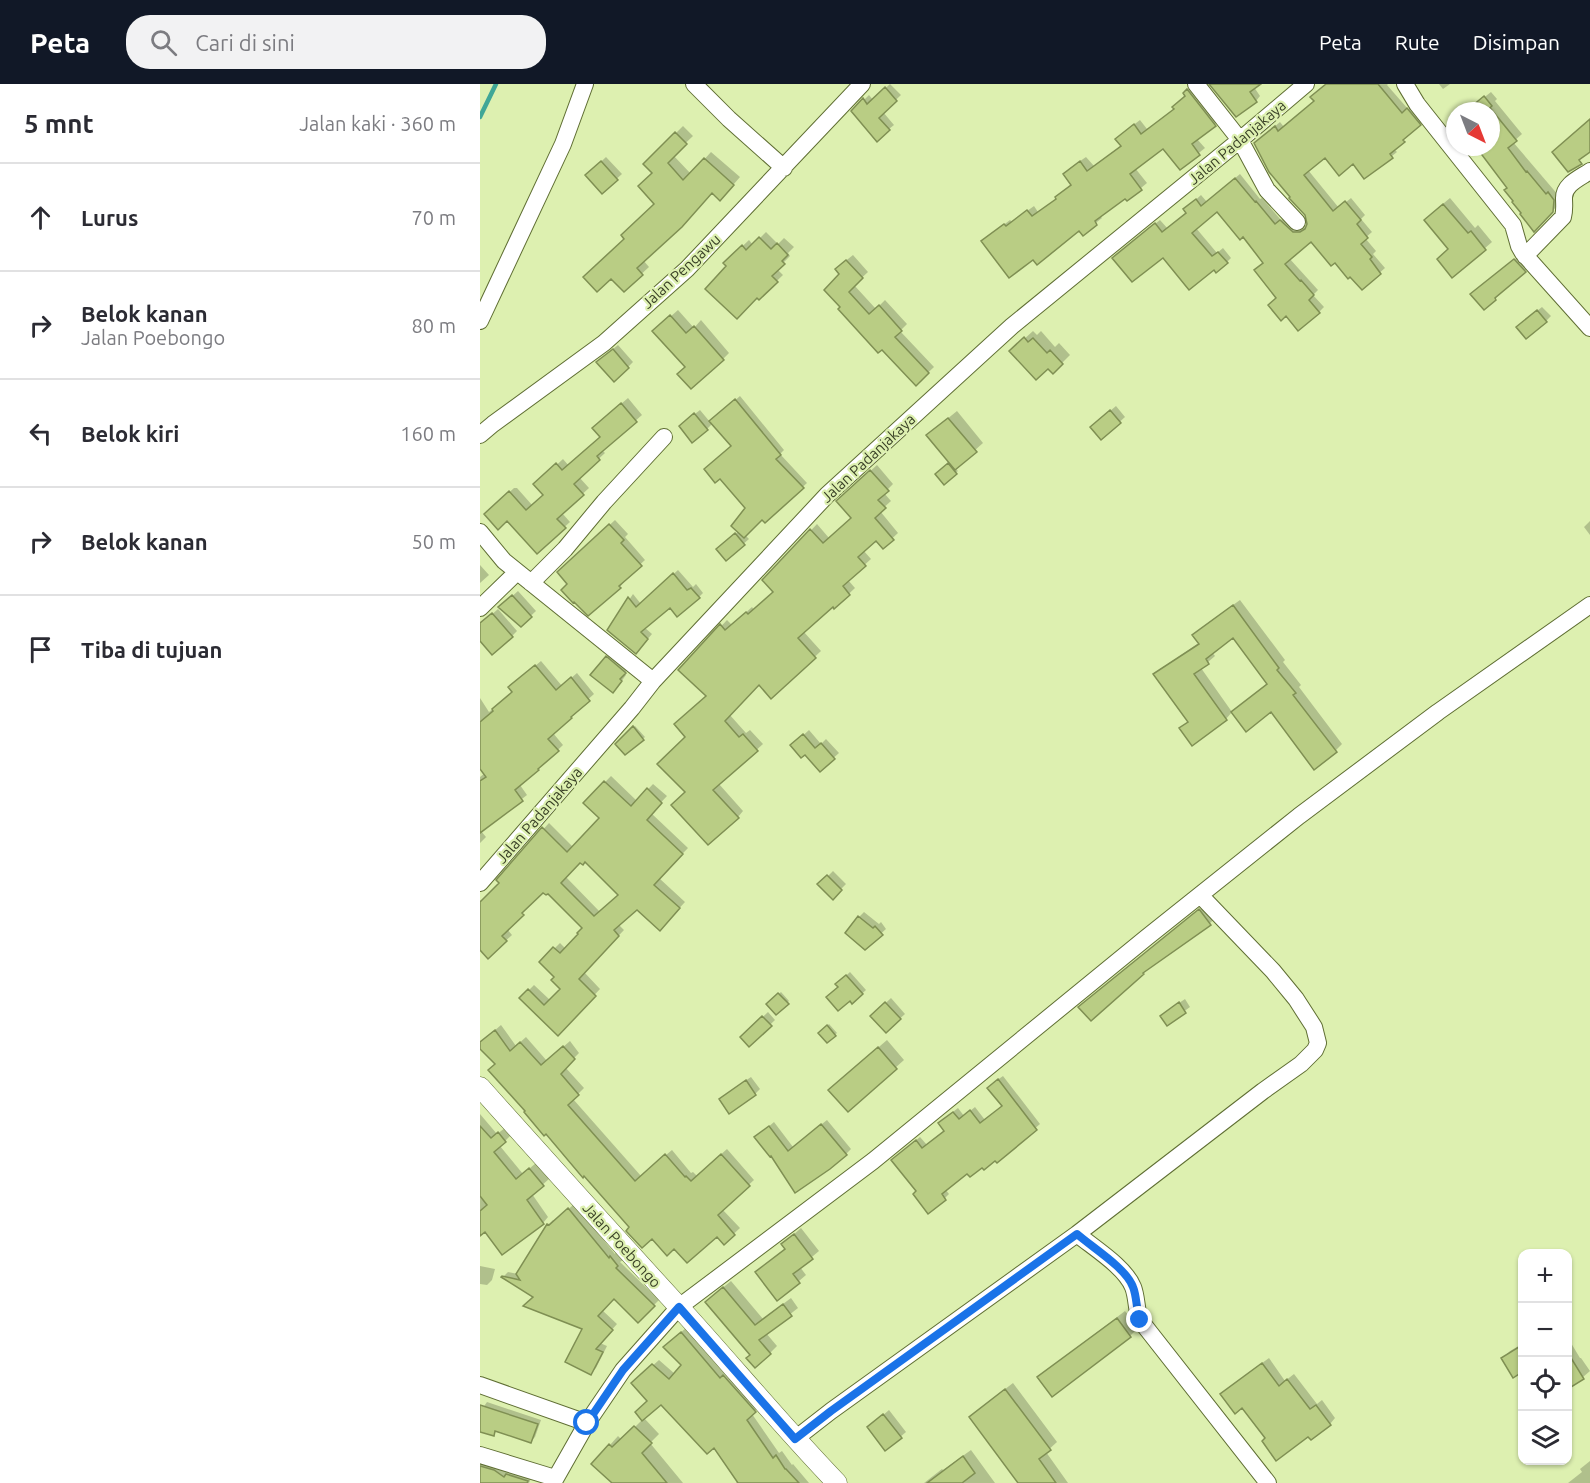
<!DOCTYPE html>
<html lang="id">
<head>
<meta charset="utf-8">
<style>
  :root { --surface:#fff; --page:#f2f2f3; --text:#2b2b33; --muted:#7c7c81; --line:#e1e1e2; --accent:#111827 }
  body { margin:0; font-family:Ubuntu,sans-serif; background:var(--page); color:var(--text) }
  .controls { position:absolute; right:18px; bottom:18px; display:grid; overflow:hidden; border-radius:12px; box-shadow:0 2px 4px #0004 }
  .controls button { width:54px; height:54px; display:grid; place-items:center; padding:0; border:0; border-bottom:2px solid var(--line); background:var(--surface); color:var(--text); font:30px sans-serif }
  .compass { position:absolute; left:966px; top:18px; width:54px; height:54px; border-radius:50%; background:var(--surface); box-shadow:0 2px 4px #0004; rotate:138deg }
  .stop { position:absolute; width:18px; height:18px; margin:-14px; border:4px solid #1a73e8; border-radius:50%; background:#fff }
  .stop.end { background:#1a73e8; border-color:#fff; box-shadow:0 2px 6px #0008 }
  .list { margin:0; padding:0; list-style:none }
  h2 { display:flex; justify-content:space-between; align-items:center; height:78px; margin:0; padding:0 24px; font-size:26px }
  h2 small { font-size:20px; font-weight:400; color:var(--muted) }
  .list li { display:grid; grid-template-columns:39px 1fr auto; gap:18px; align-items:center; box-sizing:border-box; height:108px; padding:0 24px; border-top:2px solid var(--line) }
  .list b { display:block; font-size:22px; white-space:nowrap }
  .list p { margin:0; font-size:20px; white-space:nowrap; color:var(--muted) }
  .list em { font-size:20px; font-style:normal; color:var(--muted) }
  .icon { flex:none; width:33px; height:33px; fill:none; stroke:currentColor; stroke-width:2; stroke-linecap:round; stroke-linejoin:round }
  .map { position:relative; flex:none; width:1110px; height:1399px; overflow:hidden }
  header { display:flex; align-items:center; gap:36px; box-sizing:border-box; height:84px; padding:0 30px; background:var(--accent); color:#fff }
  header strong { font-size:28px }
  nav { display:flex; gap:33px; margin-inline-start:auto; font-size:21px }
  .search { width:420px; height:54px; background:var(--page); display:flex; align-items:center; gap:15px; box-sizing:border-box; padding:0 21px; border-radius:24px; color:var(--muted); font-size:22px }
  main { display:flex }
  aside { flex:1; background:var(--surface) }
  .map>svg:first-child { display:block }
  .shadow { fill:#0003; fill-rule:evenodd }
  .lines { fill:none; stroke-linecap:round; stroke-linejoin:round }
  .stream { stroke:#40a797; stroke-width:4.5 }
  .building { fill:#b9cd84; stroke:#7f8f53; stroke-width:1.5; fill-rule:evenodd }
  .minor-casing { stroke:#5f6e33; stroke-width:18 }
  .major-casing { stroke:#5f6e33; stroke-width:21 }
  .minor { stroke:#fff; stroke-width:16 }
  .major { stroke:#fff; stroke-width:20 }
  .route { stroke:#1a73e8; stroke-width:8 }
  .labels { text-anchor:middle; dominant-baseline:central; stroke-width:4.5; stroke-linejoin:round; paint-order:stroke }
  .street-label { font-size:15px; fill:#394026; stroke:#ddf0b0 }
</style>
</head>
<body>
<header>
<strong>Peta</strong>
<div class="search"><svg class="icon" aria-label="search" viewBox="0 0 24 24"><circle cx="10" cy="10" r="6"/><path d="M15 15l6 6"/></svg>Cari di sini</div>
<nav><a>Peta</a><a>Rute</a><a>Disimpan</a></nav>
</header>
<main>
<aside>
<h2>5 mnt<small>Jalan kaki · 360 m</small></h2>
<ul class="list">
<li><svg class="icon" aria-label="ahead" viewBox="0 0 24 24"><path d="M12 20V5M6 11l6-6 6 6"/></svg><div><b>Lurus</b></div><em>70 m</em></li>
<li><svg class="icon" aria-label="right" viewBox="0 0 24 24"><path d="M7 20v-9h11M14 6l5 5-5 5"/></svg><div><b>Belok kanan</b><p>Jalan Poebongo</p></div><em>80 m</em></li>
<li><svg class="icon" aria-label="left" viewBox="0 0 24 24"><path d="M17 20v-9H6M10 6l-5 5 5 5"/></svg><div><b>Belok kiri</b></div><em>160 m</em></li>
<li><svg class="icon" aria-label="right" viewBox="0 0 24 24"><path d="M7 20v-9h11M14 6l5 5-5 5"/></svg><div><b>Belok kanan</b></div><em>50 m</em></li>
<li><svg class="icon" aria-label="arrive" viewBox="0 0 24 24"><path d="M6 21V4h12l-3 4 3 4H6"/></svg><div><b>Tiba di tujuan</b></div></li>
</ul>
</aside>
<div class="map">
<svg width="1110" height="1399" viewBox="0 0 1110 1399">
  <rect width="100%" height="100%" fill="#ddf0b0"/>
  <path class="shadow" d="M410 0 421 11 403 28 414 41 409 45 373 27 389 11 393 16Z
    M731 0H778L774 3 780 12 776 17Z
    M848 0H908L907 1 928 25 933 21 944 36 914 65 917 68 912 72 885 93 874 78 845 72 828 86 859 124 871 114 885 131 881 135 892 148 885 154 896 167 893 170 905 184 882 204 855 177 831 156 809 174 838 206 833 211 844 223 839 228 798 214 785 178 763 151 737 126 716 144 737 169 743 164 751 174 747 178 639 169 680 136 688 145 708 128 710 121 721 111 727 118 760 90 780 115 782 114 801 136 806 132 818 144 827 143 826 131 780 55 800 38 804 43 835 17Z
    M959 0H970L963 5Z
    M710 3 740 36 717 55 725 64 700 84 684 63 655 84 667 99 661 104 647 115 646 113 620 132 622 134 603 149 600 145 554 174 509 152 530 136 532 138 554 122 558 128 578 114 592 100 585 90 590 84 606 73 614 82 642 61 643 49 660 36 667 45 695 25 707 12 705 9Z
    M1011 8 1017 15 1015 17 1042 50 1033 58 1079 112V120L1054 146 1029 104 998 63H1011V27H987Z
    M203 42 213 52 193 71 211 90 231 68 260 93 247 108 232 107 163 176 169 183 144 206 146 154 176 120 174 89 165 80Z
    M126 73 142 90 122 108 107 91Z
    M970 114 995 144 998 141 1012 158 973 192 970 165 952 129Z
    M286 148 298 160 304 154 314 163 308 169 310 172 297 185 303 191 279 214 245 179 269 156 273 161Z
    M373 171 388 188 374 201 396 225 405 216 427 240 420 247 454 283 436 300 362 223 361 190 363 179Z
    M1039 172 1049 183 1018 209 1020 210 1004 224 997 206Z
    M1062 223 1071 232 1066 237 1043 238Z
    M198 226 214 244 221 236 249 269 243 275 207 283 181 241Z
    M553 247 557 251 561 247 575 263 579 259 590 271 573 288 568 283 531 267Z
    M138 261 153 278 148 283 123 273Z
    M260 312 304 366 300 370 327 399 285 437 282 434 265 451 269 455 246 475 243 461 259 447 267 424 252 362 233 339 227 345 206 337 220 326 230 338Z
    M148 314 162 331 122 366 125 369 99 393 109 404 82 429 90 438 57 468 28 435 6 430 34 404H37L52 421 64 411 55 401 83 375 89 382 122 352 120 338Z
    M636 322 645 333 622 354 617 338Z
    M477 327 503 359 475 384 478 387 464 398 457 390 471 379 456 344Z
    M397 381 413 400 404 409 411 417 400 427 418 449 403 463 396 455 383 466 391 475 368 496 375 504 355 523 353 521 323 547 341 567 292 613 279 599 249 630 266 649 270 646 283 660 239 700 263 727 258 733 206 708 207 653 228 612 200 586 247 536 252 541 272 523 274 526 294 508 284 496 337 440 349 454 373 434 364 411Z
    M135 436 148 450 145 453 165 476 143 496 144 498 140 503 79 488Z
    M1110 437V451L1104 443Z
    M0 481 9 491 0 499Z
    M198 486 213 503 216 500 223 509 219 513 190 522 164 543 172 550 160 564 129 546 153 510 161 520Z
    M38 507 56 527 41 541 20 523Z
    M760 516 805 576 803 578 821 601 819 603 862 660 856 666 788 599 753 552 732 568 735 572 721 584 752 628 746 635 701 645 709 637 675 591 682 584 720 558 714 551 721 544Z
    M18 525 37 547 32 552 0 555V541Z
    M132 568 150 583 144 590 146 591 138 602 127 573Z
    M61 577 82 602 97 589 114 610 95 627 97 628 91 633 73 649 83 661 58 685 40 701 47 711 1 747 6 753 0 759V693L25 673 0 663V614L9 628 34 607 36 598Z
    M155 642 165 653 145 669 146 650Z
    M329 646 341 660 346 655 359 669 340 686 317 657Z
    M131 692 157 717 173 700 187 712 171 729 208 764 179 794 205 818 180 845 157 824 138 840 144 846 104 888 120 905 78 950 41 914 54 901 70 916 82 905 76 893 61 878 80 859 86 865 104 844 68 808 63 806 27 845 32 851 8 873 0 864V816L2 818 21 799 18 796 69 739 93 763 121 734 106 718ZM105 776 140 810 120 828 85 792 100 777Z
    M353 787 366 800 353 813 340 800Z
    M728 819 738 832 730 839 670 882 608 915Z
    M384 828 399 840 401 838 406 845 385 864 379 833Z
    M370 888 386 906 373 918 357 900Z
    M301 908 309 917 296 929 288 920Z
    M411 914 425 930 406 947 392 932Z
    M705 915 710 923 688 939 687 927Z
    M288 928 295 936 269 961 262 953Z
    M349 940 357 949 347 957 340 949Z
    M21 941 36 962 46 953 67 977 90 957 99 969 85 983 104 1004 93 1015 161 1092 192 1066 211 1089 213 1088 217 1092 247 1065 274 1096 242 1125 260 1144 244 1159 237 1150 194 1163 151 1143 16 980 0 963V959Z
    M407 956 424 976 368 1026 358 998Z
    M523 992 560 1040 517 1077 516 1075 488 1088 465 1105 469 1110 465 1114 437 1107 418 1071 440 1053 447 1061 466 1046 464 1035 478 1024 484 1032 495 1023 505 1036 523 1022 513 999Z
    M271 993 280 1005 275 1010H246Z
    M0 1030 17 1050 25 1044 31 1051 20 1062 43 1090 56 1079 69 1095 52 1110 68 1133 63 1139 5 1146 0 1150Z
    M347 1036 371 1065 366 1070H291L281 1049 294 1038 313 1063Z
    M94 1120 135 1170 136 1168 143 1176 140 1178 179 1216 160 1235 134 1213 122 1226 137 1240 120 1259 127 1262 116 1284 111 1289 104 1244 23 1193 28 1188 38 1190 68 1141 73 1136 75 1138Z
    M321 1144 339 1167 320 1183 326 1191 298 1215 306 1164 303 1160Z
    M0 1182 15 1185 12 1196 7 1201 0 1200Z
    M251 1197 283 1235 311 1214 318 1224 286 1249 297 1262 290 1269 234 1211Z
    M645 1227 658 1244 650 1252 559 1293 567 1286Z
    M207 1243 280 1321 272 1330 299 1369 302 1367 312 1381 313 1380 329 1399H256L258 1397 235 1361 181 1319 164 1334 179 1350 170 1359 203 1399H134L130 1361 138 1352 142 1356 163 1335 169 1317 159 1294 179 1276 195 1290 203 1281 190 1258Z
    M1088 1254 1100 1274H1101L1110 1287 1103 1293 1088 1303Z
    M1042 1260V1287L1034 1292 1023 1274 1030 1267Z
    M789 1274 805 1297 814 1290 837 1320 842 1316 855 1334 850 1340 829 1351 787 1354 748 1304Z
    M533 1299 577 1358 566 1368 588 1399H540L491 1333 498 1326Z
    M7 1318 61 1336 55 1353 50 1358 17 1346 13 1350 0 1346V1328Z
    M409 1326 426 1348 406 1365 394 1339Z
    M491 1366 515 1399H444L462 1385 463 1386Z
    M0 1376 19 1382 29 1389 32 1386 52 1392 49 1399H0Z
    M1110 1377V1399H1088L1102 1388 1100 1385Z"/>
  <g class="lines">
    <path class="stream" d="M0 33 16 0"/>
  </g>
  <path class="building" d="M729 0H781L770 8 777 18 756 33Z
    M846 0H898L922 29 927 24 941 41 923 56 925 58 910 70 913 74 884 95 873 80 859 92 845 74 824 91 853 127 865 117 881 136 877 140 888 154 881 160 892 173 890 175 901 190 882 206 870 193 868 195 855 179 851 182 831 158 805 180 820 197 821 196 834 211 829 216 840 229 818 247 806 232 801 237 788 221 796 214 774 186 783 179 763 153 760 156 737 128 712 149 732 172 738 168 748 179 736 189 734 186 709 206 683 174 652 198 632 174 675 139 682 148 706 129 703 125 716 115 721 122 755 94 775 118 776 117 795 140 800 136 813 148H820L825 145 827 140 825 131 809 114 810 113 789 88 774 59 795 42 798 47 834 17 830 13Z
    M405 3 417 17 399 34 410 46 397 58 371 27 383 14 387 20Z
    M707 5 736 42 712 60 720 71 700 86 683 65 650 90 662 106 647 117 645 115 615 137 617 141 603 152 599 147 557 181 553 176 529 194 501 157 524 140 526 142 547 126 552 132 576 115 575 113 591 101 583 90 600 77 607 87 641 62 635 55 654 40 661 50 694 25 692 23 705 12 703 9Z
    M1004 12 1012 22 1006 27H986Z
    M1011 25 1037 57 1028 64 1046 88 1047 87 1066 110 1068 108 1074 116 1073 128 1054 148 1040 130 1041 129 1032 118 1033 117 1024 106 1027 104 996 63H1011Z
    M1110 35V68L1099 76 1102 80 1088 88 1072 68Z
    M195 48 207 60 188 79 203 96 224 74 254 101 240 117 232 109 202 143 157 184 163 191 144 208 131 195 117 208 103 193 144 155 141 151 174 120 158 102 172 89 163 80Z
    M121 77 138 96 122 110 105 91Z
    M963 120 988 149 991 147 1006 166 972 194 957 175 968 165 944 136Z
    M279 153 291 165 297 159 308 171 302 177 305 180 292 192 298 198 279 216 277 214 257 235 225 205 246 182 243 179 262 161 266 166Z
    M1034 175 1046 188 1015 214 1016 216 1004 226 990 210Z
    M366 176 383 194 369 208 389 230 399 221 422 247 415 253 449 289 436 302 402 266 398 269 358 225 360 223 344 206 359 190 355 185Z
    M1057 226 1067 238 1046 255 1036 243Z
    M190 231 206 249 214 242 244 276 211 305 197 290 205 283 172 247Z
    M544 253 548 258 553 254 567 269 570 266 583 280 573 290 568 285 556 296 529 267Z
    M133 265 149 284 134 298 116 278Z
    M255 315 301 371 296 375 324 404 285 439 282 436 264 454 251 442 265 424 240 395 235 399 224 385 251 362 229 337Z
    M141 319 157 338 117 372 120 376 94 400 104 411 77 435 86 444 57 470 27 437 18 446 4 430 29 407 46 426 63 411 53 400 76 379 82 386 120 353 112 344Z
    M630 326 641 339 621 356 610 343Z
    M214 329 228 346 212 359 199 342Z
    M468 334 497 368 475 386 446 351Z
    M468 379 477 390 464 401 455 390Z
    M390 386 409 407 398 416 406 424 395 434 414 456 403 465 396 457 378 473 386 482 363 502 370 511 354 525 353 523 318 554 336 574 291 615 279 601 245 637 259 653 263 650 278 667 233 706 259 734 228 761 191 721 205 708 177 680 205 653 194 640 226 612 198 586 240 540 245 546 266 528 268 530 293 508 282 496 330 445 343 459 371 434 356 417Z
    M129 440 144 456 141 459 162 482 139 502 141 504 108 532 94 518 93 519 81 506 87 500 77 488Z
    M255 449 265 461 246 477 236 465Z
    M193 489 207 506 211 504 220 514 197 533 190 524 161 548 168 555 156 570 127 546 148 513 156 523Z
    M32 511 52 533 41 543 18 523Z
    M753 521 799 584 797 586 816 609 813 611 857 668 834 686 791 628 766 648 751 628 787 600 753 554 726 575 729 580 714 590 747 636 712 662 699 644 708 638 673 590 719 560 712 551Z
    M12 529 33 553 12 571 0 557V539Z
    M126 572 146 589 140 595 142 597 133 609 110 591Z
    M55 581 76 606 91 593 110 617 91 633 92 634 68 655 79 667 58 685 59 686 35 706 43 717 0 749V697L6 693 0 685V638L13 627 12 625 32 608 28 603Z
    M153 642 164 656 145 671 135 660Z
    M323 650 335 664 341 659 355 675 340 688 325 671 321 674 310 661Z
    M124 697 151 722 167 704 182 719 167 736 203 770 174 801 200 824 180 847 157 826 134 846 139 852 99 895 116 912 78 952 39 914 48 905 64 921 80 905 71 896 74 893 59 878 73 863 80 869 98 850 97 849 102 844 68 810 66 811 63 809 42 829 44 831 22 852 27 857 8 875 0 866V818L19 799 16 796 62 743 87 768 119 734 103 719ZM105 778 138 811 114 832 81 799 100 779 103 781Z
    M347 791 362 806 353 816 337 800Z
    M719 825 731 841 663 889 664 890 611 937 598 923Z
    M378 832 393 844 395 842 403 851 385 866 365 849Z
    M366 891 383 910 372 920 370 917 358 927 346 913 358 903 355 900Z
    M298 909 309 920 296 931 286 920Z
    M405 918 421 935 406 949 390 932Z
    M699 918 706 929 687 942 680 932Z
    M282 932 292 942 269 963 260 953Z
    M347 941 356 952 347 959 338 949Z
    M15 946 30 967 40 958 61 981 83 962 95 975 81 990 99 1011 88 1021 155 1097 185 1070 205 1093 206 1092 211 1097 241 1070 270 1102 238 1131 255 1151 244 1161 237 1153 207 1179 194 1165 187 1172 172 1155 162 1164 146 1147 149 1143 104 1092 103 1094 66 1050 64 1052 44 1028 45 1027 8 986 15 980 0 965V958Z
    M398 963 417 985 368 1028 348 1006Z
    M518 995 557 1046 517 1079 515 1077 504 1086 502 1084 490 1093 487 1090 462 1110 466 1116 448 1130 433 1110 436 1107 411 1076 436 1056 442 1064 464 1047 458 1039 473 1028 479 1035 490 1026 500 1039 522 1022 507 1004Z
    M266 996 276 1011 249 1030 239 1015Z
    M341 1040 367 1071 350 1085 315 1109 291 1072 290 1073 274 1053 289 1042 308 1067Z
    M0 1042 11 1054 18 1048 26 1058 14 1068 36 1095 49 1084 64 1102 47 1116 64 1140 22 1171 5 1148 0 1152V1127L7 1121 0 1112Z
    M88 1124 129 1174 130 1172 138 1182 136 1184 175 1222 158 1239 134 1215 118 1232 133 1246 116 1265 123 1268 111 1291 85 1278 102 1245 43 1222 53 1213 21 1193 22 1192 40 1196 36 1190 67 1140 69 1141Z
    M314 1150 333 1175 313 1190 320 1199 297 1217 275 1188 305 1165 301 1160Z
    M243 1203 275 1241 303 1220 312 1232 279 1256 291 1270 275 1284 266 1274 270 1271 225 1218Z
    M637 1234 651 1253 572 1313 557 1293Z
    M201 1248 240 1294 243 1291 276 1328 267 1336 293 1374 296 1371 305 1385H306L319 1399H258L234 1364 227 1370 181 1321 162 1337 155 1328 167 1317 151 1299 172 1280 189 1295 201 1281 183 1263Z
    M1042 1261V1288L1033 1294 1021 1274Z
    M1088 1269 1104 1295 1088 1305Z
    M782 1279 799 1302 807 1295 830 1325 836 1321 851 1341 831 1356 828 1353 796 1377 782 1357 785 1354 762 1324 755 1330 740 1310Z
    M525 1305 571 1366 559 1375 576 1399H538L489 1333Z
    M0 1321 58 1340 51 1359 15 1347 14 1352 0 1348Z
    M403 1330 422 1354 405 1367 387 1343Z
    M154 1342 172 1359 162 1369 187 1399H132L111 1380 129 1360 132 1363Z
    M483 1372 495 1389 482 1399H447Z
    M0 1382 14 1386 24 1393 26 1390 48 1397 47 1399H0Z"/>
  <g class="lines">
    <g class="minor-casing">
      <path id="minor" d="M214 0 249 35 304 84
        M716 0 760 56 787 106 817 138
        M925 0 937 20 1033 141 1039 162 1043 169 1110 244
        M1045 172 1083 133C1085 126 1084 120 1084 114 1084 100 1100 94 1110 87
        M0 237 83 60 105 0
        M0 351 13 340 124 259 207 185 382 0
        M0 448 24 477 173 597
        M51 499 85 465 124 418 184 353
        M0 524 37 488
        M0 799 152 624 173 597 347 411 532 242 760 56 826 0
        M597 1150C614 1164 645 1183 653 1203 657 1213 656 1225 660 1236L788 1399
        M0 1301 107 1339
        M315 1355 351 1327 597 1150 783 1007 821 980 835 966 838 959 834 943 816 915 793 887 720 811
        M0 1371 75 1394
        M73 1399 107 1339 143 1286 199 1223 393 1077 666 854 819 732 958 628 1110 521"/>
    </g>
    <g class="major-casing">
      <path id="major" d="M0 1003C66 1077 132 1150 199 1223 252 1281 302 1342 357 1399"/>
    </g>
    <use href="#minor" class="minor"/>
    <use href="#major" class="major"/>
  </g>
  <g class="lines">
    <path class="route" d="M107 1339 143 1286 199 1223 315 1355 351 1327 597 1150C613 1164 646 1184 653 1203 657 1213 656 1225 660 1236"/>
  </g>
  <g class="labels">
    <g class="street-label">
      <text transform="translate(757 58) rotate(-40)">Jalan Padanjakaya</text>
      <text transform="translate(201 187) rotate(-43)">Jalan Pengawu</text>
      <text transform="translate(388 374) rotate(-43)">Jalan Padanjakaya</text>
      <text transform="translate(59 731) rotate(-49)">Jalan Padanjakaya</text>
      <text transform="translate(142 1161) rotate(48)">Jalan Poebongo</text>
    </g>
  </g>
</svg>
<div class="controls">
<button>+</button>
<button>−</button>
<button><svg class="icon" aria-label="locate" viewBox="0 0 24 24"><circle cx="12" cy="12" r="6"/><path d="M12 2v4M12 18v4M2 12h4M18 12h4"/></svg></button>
<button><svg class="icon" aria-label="layers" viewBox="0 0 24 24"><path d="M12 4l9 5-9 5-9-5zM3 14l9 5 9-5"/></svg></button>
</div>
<svg class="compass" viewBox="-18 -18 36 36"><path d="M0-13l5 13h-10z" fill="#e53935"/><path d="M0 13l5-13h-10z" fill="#7c7c81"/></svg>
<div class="stop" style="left:107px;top:1339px"></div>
<div class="stop end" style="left:660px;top:1236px"></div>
</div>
</main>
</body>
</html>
